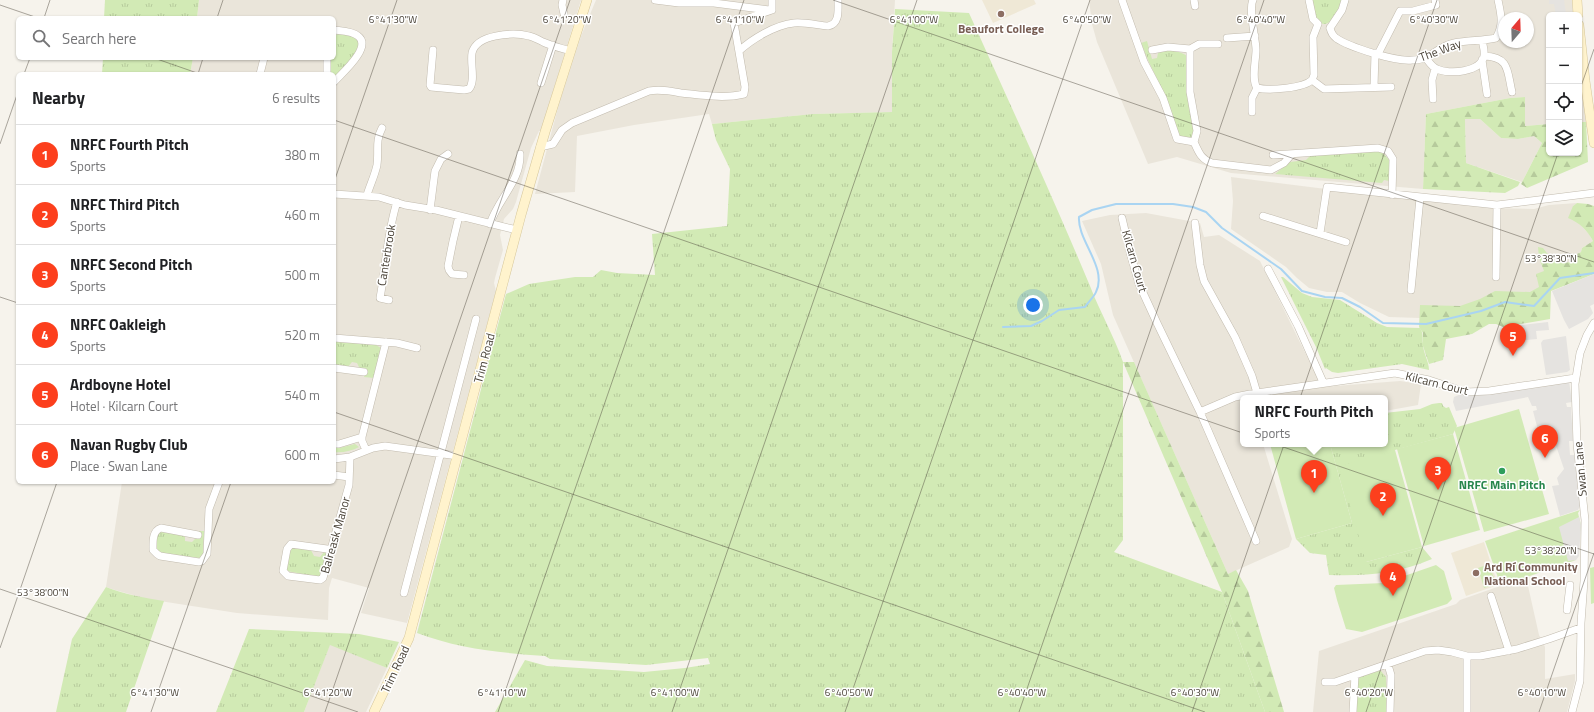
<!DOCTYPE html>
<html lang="en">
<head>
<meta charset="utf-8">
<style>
  :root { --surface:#fff; --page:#f6f6f6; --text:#202124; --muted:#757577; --line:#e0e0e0; --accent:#fc3f1d }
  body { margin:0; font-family:"Titillium Web",sans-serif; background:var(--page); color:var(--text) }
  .controls { position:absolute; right:12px; top:12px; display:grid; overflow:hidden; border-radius:6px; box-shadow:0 1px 3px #0004 }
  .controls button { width:36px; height:36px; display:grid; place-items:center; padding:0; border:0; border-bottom:1px solid var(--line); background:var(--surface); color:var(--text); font:20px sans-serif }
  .compass { position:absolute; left:1498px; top:12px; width:36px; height:36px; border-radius:50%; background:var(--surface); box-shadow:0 1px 3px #0004; rotate:19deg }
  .you { position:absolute; left:1033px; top:305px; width:14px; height:14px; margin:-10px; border:3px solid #fff; border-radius:50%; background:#1a73e8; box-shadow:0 0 0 6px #1a73e833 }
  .badge { display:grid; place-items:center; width:26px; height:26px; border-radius:50%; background:var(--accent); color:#fff; font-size:13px; font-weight:700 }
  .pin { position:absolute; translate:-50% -33px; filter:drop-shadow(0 1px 2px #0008) }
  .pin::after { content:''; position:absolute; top:21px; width:14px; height:12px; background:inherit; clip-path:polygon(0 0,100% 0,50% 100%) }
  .popup { position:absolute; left:1240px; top:395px; width:148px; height:52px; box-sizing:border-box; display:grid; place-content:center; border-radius:6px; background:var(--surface); filter:drop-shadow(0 1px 3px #0005); font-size:13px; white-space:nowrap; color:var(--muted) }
  .popup b { font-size:15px; color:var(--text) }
  .popup::after { content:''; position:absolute; left:50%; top:100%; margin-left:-8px; border:8px solid transparent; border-top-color:var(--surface) }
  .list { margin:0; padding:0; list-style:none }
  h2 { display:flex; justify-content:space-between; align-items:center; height:52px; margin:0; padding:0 16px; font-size:17px }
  h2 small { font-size:13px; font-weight:400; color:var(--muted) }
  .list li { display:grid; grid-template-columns:26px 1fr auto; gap:12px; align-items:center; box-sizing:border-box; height:60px; padding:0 16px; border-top:1px solid var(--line) }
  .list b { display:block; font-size:15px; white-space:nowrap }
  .list p { margin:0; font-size:13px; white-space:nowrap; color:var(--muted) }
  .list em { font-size:13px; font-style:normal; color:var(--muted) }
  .icon { flex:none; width:22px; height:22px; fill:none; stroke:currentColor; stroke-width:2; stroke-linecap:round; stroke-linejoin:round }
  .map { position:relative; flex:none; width:1594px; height:712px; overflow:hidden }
  .search { position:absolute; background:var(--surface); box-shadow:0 1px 3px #0004; left:16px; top:16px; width:320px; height:44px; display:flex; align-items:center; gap:10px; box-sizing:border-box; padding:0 14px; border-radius:6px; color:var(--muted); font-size:15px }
  .panel { position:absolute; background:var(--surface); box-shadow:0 1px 3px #0004; left:16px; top:72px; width:320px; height:412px; border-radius:6px }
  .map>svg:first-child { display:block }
  .residential { fill:#eae5da; fill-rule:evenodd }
  .education { fill:#efe8d6 }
  .grass { fill:url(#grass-tufts) }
  .forest { fill:url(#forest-firs) }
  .cemetery { fill:url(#cemetery-stones) }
  .garden { fill:#d2eab5 }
  .parking { fill:#e5e3e0 }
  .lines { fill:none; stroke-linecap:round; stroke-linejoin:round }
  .stream { stroke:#a9d4f2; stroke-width:2 }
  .street-casing { stroke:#c2bbae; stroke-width:8 }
  .secondary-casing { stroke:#d6c79b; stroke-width:10 }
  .street { stroke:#fff; stroke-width:7 }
  .secondary { stroke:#fff3cd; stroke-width:9 }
  .ticks { fill:none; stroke:#4b4439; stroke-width:1; stroke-opacity:0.45 }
  .education-dot { fill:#8d6e63; stroke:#fff; stroke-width:1.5 }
  .leisure-dot { fill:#2e9e5b; stroke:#fff; stroke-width:1.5 }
  .labels { text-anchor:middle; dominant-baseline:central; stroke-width:3; stroke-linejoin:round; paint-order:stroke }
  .education-label { font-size:12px; font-weight:bold; fill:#785e54; stroke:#fff }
  .street-label { font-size:12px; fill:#4b4439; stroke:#fff }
  .leisure-label { font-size:12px; font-weight:bold; fill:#27864d; stroke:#fff }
  .ticks-label { font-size:10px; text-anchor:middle; fill:#4b4439; stroke:#fff; stroke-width:3; stroke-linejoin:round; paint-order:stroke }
</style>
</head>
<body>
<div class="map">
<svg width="1594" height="712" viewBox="0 0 1594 712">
  <defs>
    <pattern id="grass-tufts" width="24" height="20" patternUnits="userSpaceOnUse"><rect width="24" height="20" fill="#d2eab5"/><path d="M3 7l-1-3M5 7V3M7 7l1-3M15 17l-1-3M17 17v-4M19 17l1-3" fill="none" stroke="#b6ca9c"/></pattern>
    <pattern id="forest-firs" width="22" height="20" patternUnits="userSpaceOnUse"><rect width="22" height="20" fill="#d2eab5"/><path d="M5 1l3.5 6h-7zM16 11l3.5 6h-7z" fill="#b6ca9c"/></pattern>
    <pattern id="cemetery-stones" width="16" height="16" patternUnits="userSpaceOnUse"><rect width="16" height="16" fill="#d2eab5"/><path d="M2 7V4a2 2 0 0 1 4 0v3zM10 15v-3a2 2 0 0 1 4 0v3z" fill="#b6ca9c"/></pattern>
  </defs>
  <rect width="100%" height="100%" fill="#f6f3ec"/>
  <path class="residential" d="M199 0H581L541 131H539L531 148 516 202 513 209 504 219 500 235 503 250 495 278 494 283 496 291 407 623 361 613 369 588 332 578 329 588 328 620 237 613 147 599 115 590 106 587 122 482H334V74H190L193 58H334V18H197Z
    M596 0H895L892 52 893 112 813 114 712 124 709 114 634 125 577 136 575 192 535 194 559 104 581 36Z
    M1089 0H1572L1573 15H1549V124L1525 126V97L1510 98 1426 114 1423 189 1231 173 1177 157 1148 164 1097 42 1092 24ZM1504 18H1528V42H1504Z
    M1579 82 1583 94 1586 122H1579Z
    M1465 119H1480L1501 138 1518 139 1534 136 1542 143 1522 182 1466 163Z
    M1231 177 1326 189 1491 208 1534 209 1549 205 1577 203 1573 206 1578 222 1589 234 1593 241 1582 248 1581 252 1577 254 1574 261 1565 263 1557 260 1553 261 1549 255 1539 258 1551 285 1526 299 1420 318 1389 317 1360 303 1342 292H1327L1309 288 1297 278 1286 267 1231 229 1233 201Z
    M1146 213 1200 223 1204 237 1219 235 1260 261 1322 387 1400 381 1421 384 1418 405 1385 411V398H1243V444H1263L1292 539 1289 547 1228 574 1113 315 1101 264 1082 221 1110 215Z
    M1526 577 1539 635 1545 647V679L1575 674V681L1567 712H1313L1319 651 1456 604 1460 600Z
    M330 644 387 668 366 712H304Z"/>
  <path class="education" d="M982 0H1034L1036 4 993 23Z
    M1484 542 1498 585 1466 596 1451 553Z"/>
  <path class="grass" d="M105 0H199L197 18H104Z
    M1312 0H1342C1340 9 1327 35 1317 19 1314 14 1313 6 1312 0Z
    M895 9 969 13C1010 104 1052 195 1090 286 1100 312 1114 336 1123 362V540L1114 552 1222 592 1265 712H495L525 660 547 666 644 672 685 668 710 664 708 658 646 665 550 659 545 656C502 653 459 649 417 633L506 294 529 284 575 277H593L601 270 617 273 655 275 652 234 727 226 730 169 716 140 712 124 813 114 892 112V52Z
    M339 33 357 38 361 44 353 58 337 75 334 76V74H330V58H334V37Z
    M1147 41 1152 59 1157 58 1158 53C1168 48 1180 51 1189 57L1195 129 1192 137 1183 138 1178 135 1168 102 1148 60 1141 43Z
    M103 58H193L190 74H102Z
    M1376 151 1383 153 1390 161 1389 181 1384 180 1382 183 1275 174 1290 162 1306 160 1310 156Z
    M1281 277H1283L1302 293 1312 297 1340 300 1377 323 1387 327 1420 328C1424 334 1422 338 1423 344 1423 353 1429 361 1429 370L1402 364 1338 373 1332 372 1326 368 1325 369 1316 347Z
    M334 341 376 345 381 348 374 378 364 377 365 369H360L357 363 352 362 348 367 334 365Z
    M1439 403H1442L1443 406 1446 408 1449 407 1457 426 1453 434 1395 450 1366 562 1422 547 1432 559C1396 574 1368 576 1329 575L1326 555 1310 553 1296 539 1352 523 1330 444H1385V413L1420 409 1432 404Z
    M355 444 359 447C352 451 342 453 334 452V447L339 448Z
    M162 531 181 535 185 537V541L192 542 196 538 198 531H204L203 555 199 558 160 553 156 548 157 535Z
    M293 548 311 550 314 556 320 557 324 552 328 553 322 575 318 577 287 571 286 567 290 549Z
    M106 587C124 594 144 598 164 601L126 712H56L72 639Z
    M249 629 359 634 399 642 387 668 330 645 304 712H216Z
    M1378 671H1381L1386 677 1387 712H1356L1358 680 1360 677Z"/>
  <path class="forest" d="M1525 97V126L1549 124V153H1579V122H1586L1588 162 1527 188 1521 184 1542 143 1534 136 1518 139 1501 138 1480 119H1465L1466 163 1520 182 1518 186 1505 193 1423 189 1426 114 1510 98Z
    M1577 203 1588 204 1594 206V274L1551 291 1550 319 1503 327 1496 324H1489L1472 334 1446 339 1443 360 1429 364 1423 346V333L1419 327 1420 305 1460 306 1480 299 1495 291 1530 292 1539 287 1536 274 1544 271 1539 258 1538 247 1543 248 1553 261 1557 260 1565 263 1574 261 1577 254 1581 252 1582 248 1593 241C1587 230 1580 223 1568 218L1573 206Z
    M1123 362H1134L1228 574 1236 570 1248 591 1284 712H1265L1222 592Z"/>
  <path class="cemetery" d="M1594 567V603L1591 604 1590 568Z"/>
  <path class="garden" d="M1519 409 1549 514 1484 532 1454 428Z
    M1453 434 1480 530 1424 546 1397 449Z
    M1270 444H1330L1352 523 1296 539Z
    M1395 450 1422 547 1366 562 1339 466Z
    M1580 510 1578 513 1581 525 1576 560 1501 586 1485 541Z
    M1489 564 1496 584 1484 588 1478 568Z
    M1436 565 1444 571 1452 599 1447 604 1362 632 1346 629 1337 600 1334 588 1336 585 1384 583Z"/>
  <path class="parking" d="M1549 0H1564L1566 14 1556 15 1554 4H1549Z
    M1594 274V304L1590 306 1593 313 1588 319 1569 329 1564 320 1552 291Z
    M1548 322 1549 330 1536 331 1537 339 1505 342 1503 327Z
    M1566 336 1570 370 1567 372 1546 375 1541 343 1543 340Z
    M1569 381 1572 402 1566 403 1567 407H1571L1573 441H1569L1570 455H1574L1580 506 1578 510 1560 516 1552 486 1559 485 1557 478 1564 469 1552 434 1548 433 1543 436 1539 434 1533 411 1537 410 1536 406H1532L1528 397 1456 411 1453 402 1454 397 1461 394Z
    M1579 517 1581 525 1579 556 1576 560 1568 561 1559 527Z"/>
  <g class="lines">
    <path class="stream" d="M1003 327 1031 326 1042 321 1059 310 1085 307C1088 302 1094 297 1096 292 1108 268 1077 240 1079 217L1092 210 1116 204H1173L1193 207 1206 212 1222 228 1281 269 1302 291 1325 297 1342 298 1360 307 1383 323 1426 324 1481 311 1505 302 1534 306 1560 278 1594 273"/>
    <g class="street-casing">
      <path id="street" d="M563 0 562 5 564 14
        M655 0 679 3H714L769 10
        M1122 0 1144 62 1163 98 1177 139 1194 142
        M1194 0 1195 6
        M1253 0C1248 9 1256 38 1256 50 1256 61 1251 79 1257 88
        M1309 0 1313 19 1318 24 1313 37 1314 75 1312 80
        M772 10V0
        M1330 28C1331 32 1332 35 1336 38 1349 47 1396 62 1412 60 1416 60 1423 59 1427 57 1436 52 1443 45 1454 43 1468 40 1482 41 1496 38 1504 25 1501 14 1498 0
        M1330 28 1342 10 1345 0
        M334 30C341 31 352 31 358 36 373 47 341 74 334 82
        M1227 38 1255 36
        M1190 49 1199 44H1218
        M433 50 430 85 431 87 464 90 469 89C476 81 470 64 472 53 476 34 514 32 529 36 534 37 539 40 543 42 552 46 561 48 570 51
        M1152 50 1168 47 1190 49V92L1197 131 1194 142C1199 153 1201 159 1212 163L1271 170 1284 163 1292 154
        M739 51C752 39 775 25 794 23 804 22 817 25 828 26 840 24 838 10 838 0
        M1378 54 1400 11H1413L1436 5 1435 0
        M1484 56C1510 57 1507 71 1512 92
        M1426 58C1429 62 1432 67 1437 69 1449 75 1481 72 1484 56 1485 51 1483 45 1482 40
        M1482 60 1487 94
        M260 74 264 58
        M327 74V58
        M1312 80 1324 89 1391 87
        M541 83 553 45
        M1374 87 1375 53
        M1257 88C1269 91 1304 88 1312 80
        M1433 99 1432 80 1435 69
        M1252 112V98L1257 88
        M540 147 553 144 562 130 572 123 649 91C660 89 670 91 681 93 701 95 724 99 744 94L745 87 734 23 772 10
        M1273 155 1378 148 1388 151 1393 159 1392 195
        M334 194 379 197 405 205 436 210 517 230
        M367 195C370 185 375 175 377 165 379 151 375 141 382 128
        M430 210 435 171 441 159 448 154
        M459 216 453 241 448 266 449 270 452 274 464 275
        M1263 216 1346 242
        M1122 218 1131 256 1139 284 1157 323 1200 412 1256 541
        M1195 223 1200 265 1204 281 1235 337 1252 376 1257 393
        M490 224C498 199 521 181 520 154
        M1320 233 1327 187 1497 205 1594 193
        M1268 269 1298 326 1323 382
        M1496 277 1497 205
        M1411 290 1420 198
        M389 300 380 298C386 266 387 233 397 202
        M334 338 397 343 417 348
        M334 368 364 372
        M1200 412 1235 397 1250 394 1395 373 1429 380 1466 392 1489 391 1575 378
        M334 444H339L362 437
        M366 450 362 441V437L386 342
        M334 459 350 457 373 448 385 446 458 456
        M334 475 349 477
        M198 535 161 528C152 531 153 542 153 550L157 554 160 556 199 562 202 561 207 554 209 509 219 482
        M327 549 291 544 287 549 283 571 288 576 320 580 323 578 349 485 350 457
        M404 593 476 319
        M1491 596 1509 651
        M1567 610 1570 585
        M1388 665 1391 675 1390 712
        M1325 682H1335L1425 651 1438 650 1452 652 1467 656H1480L1517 649 1549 639 1580 628
        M1353 712 1355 675
        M1467 712V656
        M1572 712 1580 681 1581 623 1584 581 1585 520 1577 444 1575 384 1580 353 1587 335 1594 323"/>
    </g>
    <g class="secondary-casing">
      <path id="secondary" d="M1577 0 1578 15
        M1579 25 1585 81 1594 143
        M374 712 409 638 521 215 545 132 587 0"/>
    </g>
    <use href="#street" class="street"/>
    <use href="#secondary" class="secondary"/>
  </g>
  <path class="ticks" d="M833 0 1594 262M0 5 38 18M44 18 50 0M217 18 223 0M154 58 200 74M24 74 30 58M198 74 203 58M1579 92 1594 49M334 120 1594 554M0 144 18 92M334 182 397 0M0 297 18 303M334 412 1205 712M0 589 358 712M0 648 57 482M151 712 231 482M325 712 570 0M498 712 744 0M672 712 917 0M845 712 1090 0M1019 712 1264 0M1192 712 1437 0M1366 712 1558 153M1539 712 1594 553"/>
  <g class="education-dot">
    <circle cx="1001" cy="14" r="4"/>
    <circle cx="1476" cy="573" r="4"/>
  </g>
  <circle class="leisure-dot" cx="1502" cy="471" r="4"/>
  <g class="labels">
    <g class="education-label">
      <text x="1001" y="28">Beaufort College</text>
      <text x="1484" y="566" text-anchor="start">Ard Rí Community<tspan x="1484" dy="14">National School</tspan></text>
    </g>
    <g class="street-label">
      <text transform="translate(1440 50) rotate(-20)">The Way</text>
      <text transform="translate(386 255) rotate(-81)">Canterbrook</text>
      <text transform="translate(1135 261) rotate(74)">Kilcarn Court</text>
      <text transform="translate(484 358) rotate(-75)">Trim Road</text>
      <text transform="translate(1437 383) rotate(14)">Kilcarn Court</text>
      <text transform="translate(1580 469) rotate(-95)">Swan Lane</text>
      <text transform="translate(335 535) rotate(-74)">Balreask Manor</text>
      <text transform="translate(395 669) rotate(-65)">Trim Road</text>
    </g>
    <g class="leisure-label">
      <text x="1502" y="484">NRFC Main Pitch</text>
    </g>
  </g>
  <g class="ticks-label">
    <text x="567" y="23">6°41'20"W</text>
    <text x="1087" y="23">6°40'50"W</text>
    <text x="1261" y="23">6°40'40"W</text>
    <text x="393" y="23">6°41'30"W</text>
    <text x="740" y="23">6°41'10"W</text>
    <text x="914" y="23">6°41'00"W</text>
    <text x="1434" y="23">6°40'30"W</text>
    <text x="1551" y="262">53°38'30"N</text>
    <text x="1551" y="554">53°38'20"N</text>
    <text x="43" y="596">53°38'00"N</text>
    <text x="155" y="696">6°41'30"W</text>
    <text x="328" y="696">6°41'20"W</text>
    <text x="502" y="696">6°41'10"W</text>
    <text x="675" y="696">6°41'00"W</text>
    <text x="849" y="696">6°40'50"W</text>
    <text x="1022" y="696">6°40'40"W</text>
    <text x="1195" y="696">6°40'30"W</text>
    <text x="1369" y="696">6°40'20"W</text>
    <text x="1542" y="696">6°40'10"W</text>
  </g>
</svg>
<div class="controls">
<button>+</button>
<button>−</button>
<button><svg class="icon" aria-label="locate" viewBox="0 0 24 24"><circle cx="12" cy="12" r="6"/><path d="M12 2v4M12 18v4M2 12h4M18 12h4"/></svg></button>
<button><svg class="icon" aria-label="layers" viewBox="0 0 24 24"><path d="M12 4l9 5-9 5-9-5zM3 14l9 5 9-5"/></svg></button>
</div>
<svg class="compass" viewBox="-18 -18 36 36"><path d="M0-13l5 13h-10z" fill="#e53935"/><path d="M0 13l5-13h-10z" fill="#757577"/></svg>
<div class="you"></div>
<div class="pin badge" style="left:1314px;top:493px">1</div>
<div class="popup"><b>NRFC Fourth Pitch</b>Sports</div>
<div class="pin badge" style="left:1383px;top:516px">2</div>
<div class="pin badge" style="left:1438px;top:490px">3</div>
<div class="pin badge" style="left:1393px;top:596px">4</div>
<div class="pin badge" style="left:1513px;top:356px">5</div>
<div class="pin badge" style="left:1545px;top:458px">6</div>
<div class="search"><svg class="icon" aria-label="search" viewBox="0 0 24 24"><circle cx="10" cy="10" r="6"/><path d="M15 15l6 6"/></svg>Search here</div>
<section class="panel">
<h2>Nearby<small>6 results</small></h2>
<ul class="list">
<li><span class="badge">1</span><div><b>NRFC Fourth Pitch</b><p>Sports</p></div><em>380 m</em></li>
<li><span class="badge">2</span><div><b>NRFC Third Pitch</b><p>Sports</p></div><em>460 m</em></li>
<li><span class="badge">3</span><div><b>NRFC Second Pitch</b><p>Sports</p></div><em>500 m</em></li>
<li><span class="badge">4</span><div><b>NRFC Oakleigh</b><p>Sports</p></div><em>520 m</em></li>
<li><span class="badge">5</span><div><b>Ardboyne Hotel</b><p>Hotel · Kilcarn Court</p></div><em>540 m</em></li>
<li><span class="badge">6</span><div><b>Navan Rugby Club</b><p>Place · Swan Lane</p></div><em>600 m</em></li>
</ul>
</section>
</div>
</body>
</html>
